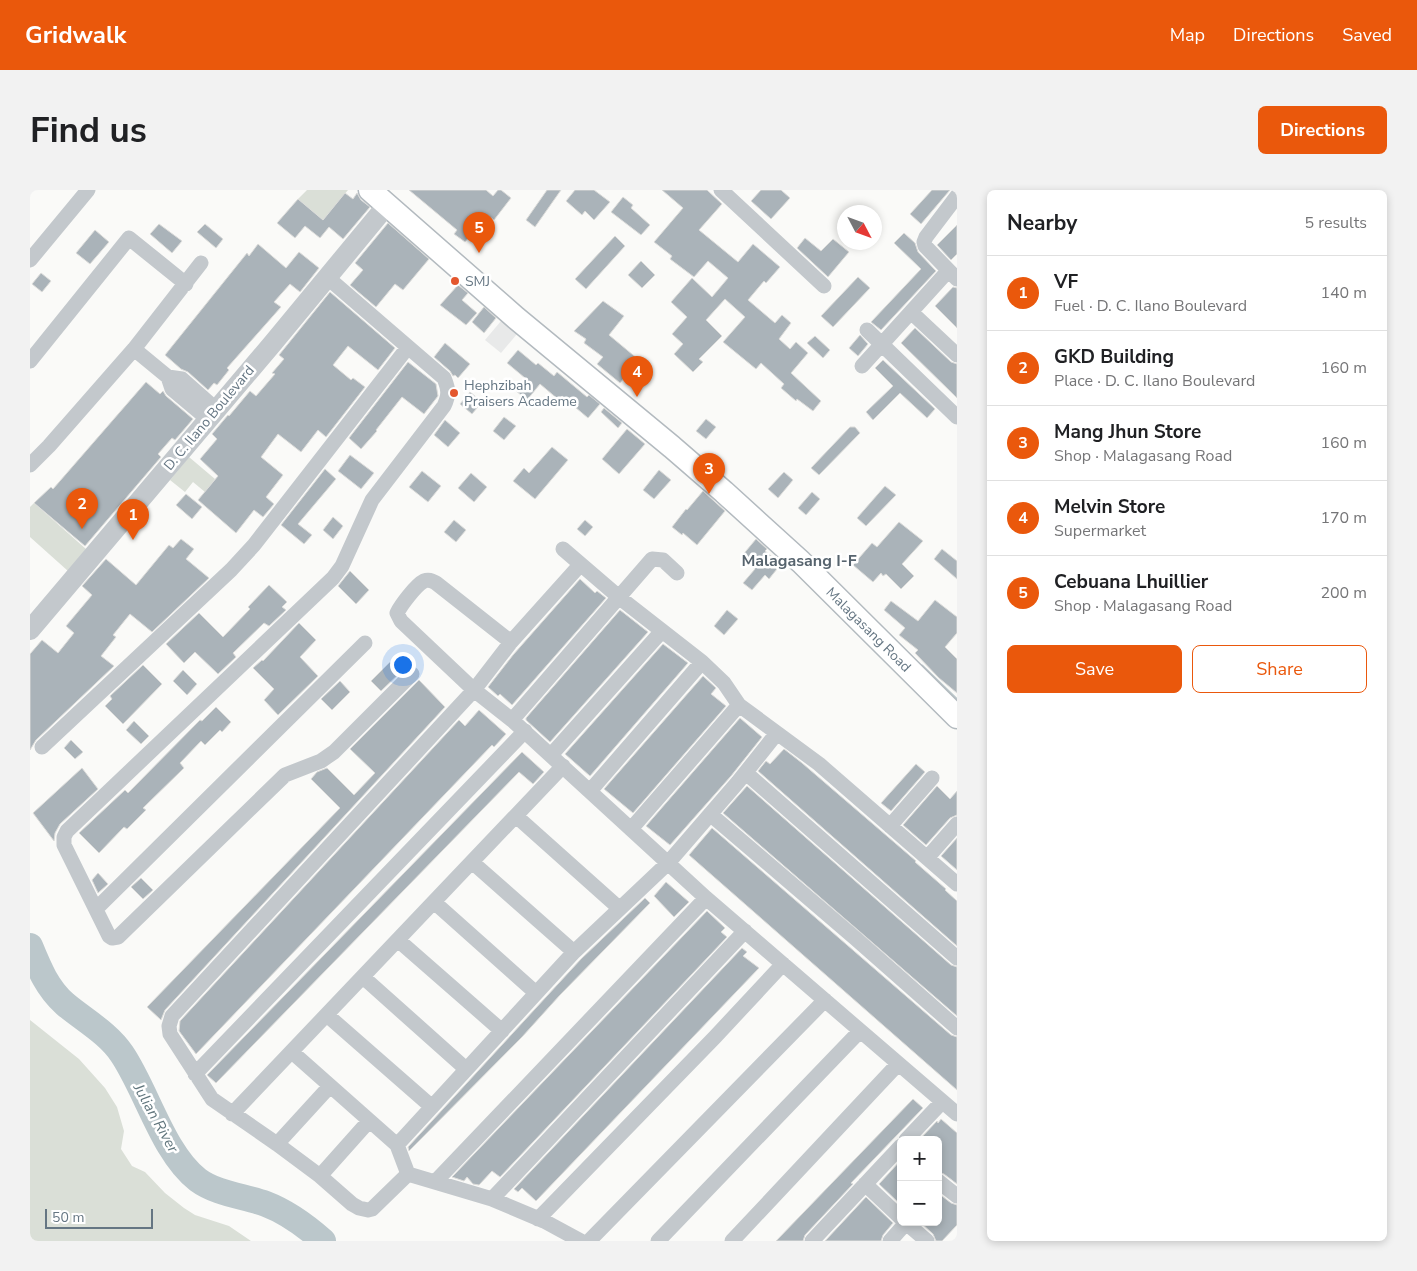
<!DOCTYPE html>
<html lang="en">
<head>
<meta charset="utf-8">
<style>
  :root { --surface:#fff; --page:#f2f2f2; --text:#202124; --muted:#757577; --line:#e0e0e0; --accent:#ea580c }
  body { margin:0; font-family:"Nunito Sans",sans-serif; background:var(--page); color:var(--text) }
  .controls { position:absolute; right:15px; bottom:15px; display:grid; overflow:hidden; border-radius:8px; box-shadow:0 2px 8px #0003 }
  .controls button { width:45px; height:45px; display:grid; place-items:center; padding:0; border:0; border-bottom:1px solid var(--line); background:var(--surface); color:var(--text); font:25px sans-serif }
  .compass { position:absolute; left:807px; top:15px; width:45px; height:45px; border-radius:50%; background:var(--surface); box-shadow:0 2px 8px #0003; rotate:131deg }
  .scale { position:absolute; left:15px; bottom:12px; width:108px; box-sizing:border-box; padding-left:5px; border:2px solid #657683; border-top:0; font-size:14px; line-height:18px; white-space:nowrap; color:#657683; -webkit-text-stroke:4px #fff; paint-order:stroke }
  .you { position:absolute; left:372px; top:474px; width:18px; height:18px; margin:-12px; border:4px solid #fff; border-radius:50%; background:#1a73e8; box-shadow:0 0 0 8px #1a73e833 }
  .badge { display:grid; place-items:center; width:32px; height:32px; border-radius:50%; background:var(--accent); color:#fff; font-size:16px; font-weight:700 }
  .pin { position:absolute; translate:-50% -41px; filter:drop-shadow(0 1px 2px #0008) }
  .pin::after { content:''; position:absolute; top:26px; width:18px; height:15px; background:inherit; clip-path:polygon(0 0,100% 0,50% 100%) }
  .list { margin:0; padding:0; list-style:none }
  h2 { display:flex; justify-content:space-between; align-items:center; height:65px; margin:0; padding:0 20px; font-size:21px }
  h2 small { font-size:16px; font-weight:400; color:var(--muted) }
  .list li { display:grid; grid-template-columns:32px 1fr auto; gap:15px; align-items:center; box-sizing:border-box; height:75px; padding:0 20px; border-top:1px solid var(--line) }
  .list b { display:block; font-size:19px; white-space:nowrap }
  .list p { margin:0; font-size:16px; white-space:nowrap; color:var(--muted) }
  .list em { font-size:16px; font-style:normal; color:var(--muted) }
  .actions { display:flex; gap:10px; padding:15px 20px }
  .actions a { flex:1; padding:11px 0; border:1px solid var(--accent); border-radius:8px; text-align:center; font-size:18px; color:var(--accent) }
  .actions .main { background:var(--accent); color:#fff }
  .map { position:relative; flex:none; width:927px; height:1051px; overflow:hidden; border-radius:8px }
  header { display:flex; align-items:center; gap:30px; box-sizing:border-box; height:70px; padding:0 25px; background:var(--accent); color:#fff }
  header strong { font-size:24px }
  nav { display:flex; gap:28px; margin-inline-start:auto; font-size:18px }
  .intro { display:flex; align-items:center; justify-content:space-between; box-sizing:border-box; height:120px; padding:0 30px }
  h1 { margin:0; font-size:35px }
  .button { padding:12px 22px; border-radius:8px; background:var(--accent); color:#fff; font-size:18px; font-weight:700 }
  main { display:flex; gap:30px; padding:0 30px }
  aside { flex:1; background:var(--surface); border-radius:8px; box-shadow:0 2px 8px #0003 }
  .map>svg:first-child { display:block }
  .built { fill:#e8e9e9 }
  .green { fill:#dadfd7 }
  .lines { fill:none; stroke-linecap:round; stroke-linejoin:round }
  .stream { stroke:#bbc7cb; stroke-width:4.5 }
  .river { stroke:#bbc7cb; stroke-width:26 }
  .building { fill:#aab3b9; stroke:#dcdcda }
  .secondary-casing { stroke:#b3babf; stroke-width:25 }
  .minor { stroke:#c3c8cc; stroke-width:15 }
  .tertiary { stroke:#c3c8cc; stroke-width:20 }
  .secondary { stroke:#fff; stroke-width:22 }
  .poi-dot { fill:#e4572e; stroke:#fff; stroke-width:2 }
  .labels { text-anchor:middle; dominant-baseline:central; stroke-width:5; stroke-linejoin:round; paint-order:stroke }
  .poi-label { font-size:14px; fill:#657683; stroke:#fff; text-anchor:start }
  .street-label { font-size:14px; fill:#657683; stroke:#fff }
  .water-label { font-size:15px; font-style:italic; fill:#60757c; stroke:#fff }
  .quarter-label { font-size:16px; font-weight:bold; fill:#57646e; stroke:#fff }
</style>
</head>
<body>
<header>
<strong>Gridwalk</strong>
<nav><a>Map</a><a>Directions</a><a>Saved</a></nav>
</header>
<div class="intro"><h1>Find us</h1><a class="button">Directions</a></div>
<main>
<div class="map">
<svg width="927" height="1051" viewBox="0 0 927 1051">
  <rect width="100%" height="100%" fill="#fafaf8"/>
  <path class="built" d="M471 131 487 144 471 163 455 150Z"/>
  <path class="green" d="M277 0H318L293 30 268 9Z
    M159 267 185 289 175 302 163 292 155 302 140 290Z
    M4 313 56 359 38 381 0 347V317Z
    M0 830 49 869 75 898 87 917 94 941 91 959 102 976 115 982 135 1003 154 1018 165 1025 199 1036 221 1051H0Z"/>
  <g class="lines">
    <path class="stream" d="M892 477 927 511"/>
    <path class="river" d="M0 756C9 778 17 798 35 814 54 830 78 843 92 864 117 901 133 963 168 990 187 1004 214 1006 236 1014 257 1022 276 1036 293 1051"/>
  </g>
  <path class="building" d="M379 0H456L463 6 468 0H471L481 8 464 30 457 25 435 52 424 44 427 40Z
    M517 0H531L505 37 496 30Z
    M545 0H564L580 12 564 30 555 21 552 25 536 11Z
    M632 0H677L692 14 669 40 708 72 723 54 750 77 736 93 734 91 718 110 745 133 752 125 761 133 749 149 760 159 766 152 778 163 761 183 791 211 783 221 767 209 766 211 751 198 754 194 731 173 726 179 693 152 715 127 695 109 676 130 692 146 669 169 673 172 663 182 644 164 653 154 642 144 657 127 641 112 662 88 682 107 698 88 678 71 664 87 640 69 642 66 624 52 653 18Z
    M731 0H751L760 8 741 29 721 11Z
    M902 0H920L891 34 880 24Z
    M315 3 323 9 327 3 331 10 340 17 313 49 299 37 290 48 275 36 265 48 247 33 268 9 293 30Z
    M593 7 603 15 601 18 620 35 611 45 581 22Z
    M358 33 399 69 373 100 365 94 346 117 320 95 333 80 325 73Z
    M129 34 152 51 142 63 120 44Z
    M175 34 193 49 186 58 167 42Z
    M927 35V64L921 70 907 55Z
    M65 40 79 52 60 74 46 63Z
    M874 43 885 53 888 62 906 81 851 140 841 132 891 79 864 53Z
    M585 46 595 56 556 99 545 89Z
    M775 48 791 61 803 49 819 62 798 87 767 58Z
    M228 54 256 78 269 62 289 78 270 102 260 94 244 112 251 117 197 178 199 180 187 195 184 193 178 200 158 182 151 179 135 165 217 63 219 66Z
    M611 71 625 85 612 98 598 85Z
    M11 83 21 91 12 102 2 94Z
    M828 87 840 98 803 137 791 126Z
    M428 95 438 103 432 110 447 123 436 135 410 115Z
    M923 97 927 98V138L905 116Z
    M300 102 365 158 348 180 318 156 303 175 321 190 323 188 335 197 296 247 288 240 271 262 248 244 231 267 253 285 236 307 244 314 233 327 224 320 206 343 168 310 188 286 170 269 187 249 182 244 198 225 199 226 220 201 226 206 245 184 242 183 254 169 249 165Z
    M573 111 594 126 579 145 609 170 590 193 567 174 573 167 554 153 556 149 544 141Z
    M454 117 466 128 454 143 442 132Z
    M885 138 921 172 927 174V208L871 153Z
    M830 145 838 154 828 166 819 158Z
    M785 146 800 160 793 168 777 153Z
    M415 153 440 174 428 188 425 185 423 186 420 181 404 167Z
    M488 160 506 175 508 173 524 186 527 182 557 207 559 205 570 214 558 228 532 206 529 210 510 194 497 210 485 200 495 188 477 173Z
    M853 170 905 219 897 228 870 203 843 230 836 222 863 196 845 178Z
    M378 172 406 194 408 206 394 224 372 207 346 240 347 241 331 259 319 248Z
    M116 192 130 204 133 201 136 206 163 229 145 250 142 248 128 264 131 267 55 356 4 313 21 297 23 299Z
    M440 202 452 212 442 224 430 214Z
    M574 218 592 233 588 238 571 222Z
    M474 227 486 236 474 250 463 241Z
    M676 229 686 237 676 249 666 241Z
    M415 230 430 243 418 257 404 245Z
    M820 237H825L830 243 789 285 781 278Z
    M597 239 615 254 589 284 572 269Z
    M522 257 538 270 505 309 483 291 494 278 499 283Z
    M320 265 344 283 331 299 308 281Z
    M295 279 306 289 268 334 282 345 274 354 251 335Z
    M629 280 641 290 624 309 613 300Z
    M392 281 411 296 398 312 379 297Z
    M754 282 763 290 748 308 738 299Z
    M441 283 457 297 444 312 428 298Z
    M855 296 866 305 836 336 827 328Z
    M673 301 695 321 667 355 653 343 652 345 642 337 656 319 657 320Z
    M782 302 790 309 776 325 768 318Z
    M156 304 172 317 162 329 146 315Z
    M303 327 313 336 303 349 293 340Z
    M424 330 436 340 426 352 414 342Z
    M555 330 563 337 555 346 547 339Z
    M869 332 893 351 872 374 884 386 871 399 856 384 853 386 851 383 843 392 823 375 842 353 847 357Z
    M151 349 164 359 156 369 179 388 122 442 100 424 83 445 86 447 71 466 84 476 6 550 0 560V464L12 450 28 463 44 443 36 436 62 405 52 396 76 369 106 395 139 355 143 358Z
    M726 349 737 359 735 361 751 374 739 389 735 385 722 400 713 393 725 379 711 367Z
    M912 359 927 371V389L904 369Z
    M320 381 339 400 326 414 308 396Z
    M550 389 565 403 567 401 576 408 482 515 470 504 468 506 458 497 483 465Z
    M239 395 257 412 252 417 256 420 239 436 234 433 203 463 206 467 188 484 165 462 154 473 136 454 169 423 193 447 220 419 218 417Z
    M905 410 927 427V443L915 457 927 469V503L909 488 885 463 888 460 869 445 875 438 854 420 861 411 888 431Z
    M590 420 618 442 520 552 496 530V528Z
    M697 420 708 429 694 445 684 436Z
    M269 433 286 450 270 467 288 486 248 525 234 510 244 499 223 478 232 470 233 471Z
    M633 454 658 473 560 586 535 564Z
    M360 472 371 482 351 501 341 491Z
    M113 475 132 494 93 534 75 516 82 509 80 506Z
    M153 480 167 494 157 505 143 491Z
    M673 486 686 498 681 504 696 516 603 623 574 599Z
    M389 490 415 517 135 820 131 830 117 817 310 618 281 589 287 582 297 578 324 605 345 583 320 559Z
    M310 491 320 502 302 520 291 509Z
    M186 517 201 532 192 542 190 540 175 555 171 551 150 573 154 578 113 618 116 620 97 639 94 637 69 663 49 643 95 600 98 603 170 530 172 531Z
    M449 520 476 544 464 557 462 555 166 864 149 841 150 831 429 530 435 536Z
    M710 528 732 547 701 586 640 655 616 636Z
    M104 531 119 546 111 554 96 540Z
    M41 550 53 562 45 569 34 558Z
    M754 559 772 573 886 671 885 672 916 699 915 700 927 711V756L728 581 736 571 740 574Z
    M492 562 514 582 503 594 489 582 186 893 177 885Z
    M886 574 895 582 861 621 851 613Z
    M52 578 68 599 30 634 25 643 24 651 3 623Z
    M717 596 921 775 927 777V826L693 623Z
    M907 596 920 609 927 601V625L920 628 896 655 873 635Z
    M682 638 921 845 927 847V900L659 665Z
    M927 648V680L911 666Z
    M68 683 78 694 68 703 62 690Z
    M111 688 123 700 113 709 101 697Z
    M636 692 659 712 644 727 624 706Z
    M615 708 620 713 530 805 492 847 379 961 378 957 551 769Z
    M677 721 695 738 691 742 697 747 470 987 462 981 449 995 443 994 437 987 434 991 422 987Z
    M712 758 717 762 713 766 729 778 506 1011 492 998 488 1002 484 999Z
    M883 909 893 918 821 993 823 994 775 1045 773 1051H746Z
    M911 929 927 943V994L914 984 908 982V950H889L907 931 908 933Z
    M871 970V1015L849 994Z
    M908 1003 921 1013 927 1015V1035L912 1051H906L903 1044 890 1032H908Z
    M836 1007 863 1033 853 1045 851 1051H795Z"/>
  <g class="lines">
    <g class="secondary-casing">
      <g id="secondary">
        <path id="s1" d="M340 0 486 128 642 257 694 302 771 372 927 527"/>
      </g>
    </g>
    <path class="minor" d="M691 0 794 96
      M927 6 896 47 894 52 895 56 927 89
      M0 70 58 0
      M298 88 414 188C419 200 419 205 414 216L342 310 312 376 303 388 37 641 34 647V655L79 746 82 748 88 747 255 585 291 571 304 562 382 484
      M881 122 927 165
      M837 140 927 227
      M104 159 138 187 152 189 187 220
      M0 171 99 48 156 94
      M832 176 918 81
      M138 187 142 199 179 230
      M0 275 19 256 104 159 171 73
      M533 359 590 408 672 472 694 493 709 515 789 574 927 694
      M481 452 406 393C402 391 399 389 394 391 386 395 371 415 367 423L371 431 444 500 482 530 676 708 927 924
      M482 530 622 369 633 370 647 383
      M12 557 201 380 224 355 378 157
      M521 565 632 441
      M716 583 927 768
      M560 601 672 472
      M680 624 825 748 927 838
      M486 626 589 718
      M860 636 902 588
      M601 639 709 515
      M897 668 927 634
      M442 672 544 762
      M404 712 506 803
      M66 719 335 453
      M368 750 472 841
      M333 787 436 879
      M297 825 402 917
      M262 862 367 955 378 984
      M165 884 495 541
      M202 924 533 576
      M876 950 912 912
      M247 954 300 896
      M367 955 544 762 638 673 708 592 747 543
      M378 984 342 1019 338 1020 329 1018 322 1014 290 986 247 954 182 909 140 844 139 836 142 826 444 500 481 452 550 375
      M378 984 462 1009 514 1031 551 1051
      M290 986 339 931
      M908 991 927 1006
      M405 992 676 708
      M835 994 871 1028
      M462 1009 715 741
      M508 1029 685 847 753 774
      M875 1032 897 1051
      M559 1051 795 810
      M628 1051 830 841
      M702 1051 868 874
      M782 1051 871 956
      M860 1051 876 1033"/>
    <path class="tertiary" d="M0 440 243 153 357 15"/>
    <use href="#secondary" class="secondary"/>
  </g>
  <g class="poi-dot">
    <circle cx="425" cy="91" r="5"/>
    <circle cx="424" cy="203" r="5"/>
  </g>
  <g class="labels">
    <g class="poi-label">
      <text x="435" y="91">SMJ</text>
      <text x="434" y="195">Hephzibah<tspan x="434" dy="16">Praisers Academe</tspan></text>
    </g>
    <g class="street-label">
      <text transform="translate(179 228) rotate(-50)">D. C. Ilano Boulevard</text>
      <text stroke="none"><textPath href="#s1" startOffset="665">Malagasang Road</textPath></text>
    </g>
    <g class="water-label">
      <text transform="translate(126 928) rotate(61)">Julian River</text>
    </g>
    <g class="quarter-label">
      <text x="769" y="371">Malagasang I-F</text>
    </g>
  </g>
</svg>
<div class="controls">
<button>+</button>
<button>−</button>
</div>
<svg class="compass" viewBox="-18 -18 36 36"><path d="M0-13l5 13h-10z" fill="#e53935"/><path d="M0 13l5-13h-10z" fill="#757577"/></svg>
<div class="scale">50 m</div>
<div class="you"></div>
<div class="pin badge" style="left:103px;top:350px">1</div>
<div class="pin badge" style="left:52px;top:339px">2</div>
<div class="pin badge" style="left:679px;top:304px">3</div>
<div class="pin badge" style="left:607px;top:207px">4</div>
<div class="pin badge" style="left:449px;top:63px">5</div>
</div>
<aside>
<h2>Nearby<small>5 results</small></h2>
<ul class="list">
<li><span class="badge">1</span><div><b>VF</b><p>Fuel · D. C. Ilano Boulevard</p></div><em>140 m</em></li>
<li><span class="badge">2</span><div><b>GKD Building</b><p>Place · D. C. Ilano Boulevard</p></div><em>160 m</em></li>
<li><span class="badge">3</span><div><b>Mang Jhun Store</b><p>Shop · Malagasang Road</p></div><em>160 m</em></li>
<li><span class="badge">4</span><div><b>Melvin Store</b><p>Supermarket</p></div><em>170 m</em></li>
<li><span class="badge">5</span><div><b>Cebuana Lhuillier</b><p>Shop · Malagasang Road</p></div><em>200 m</em></li>
</ul>
<div class="actions"><a class="main">Save</a><a>Share</a></div>
</aside>
</main>
</body>
</html>
